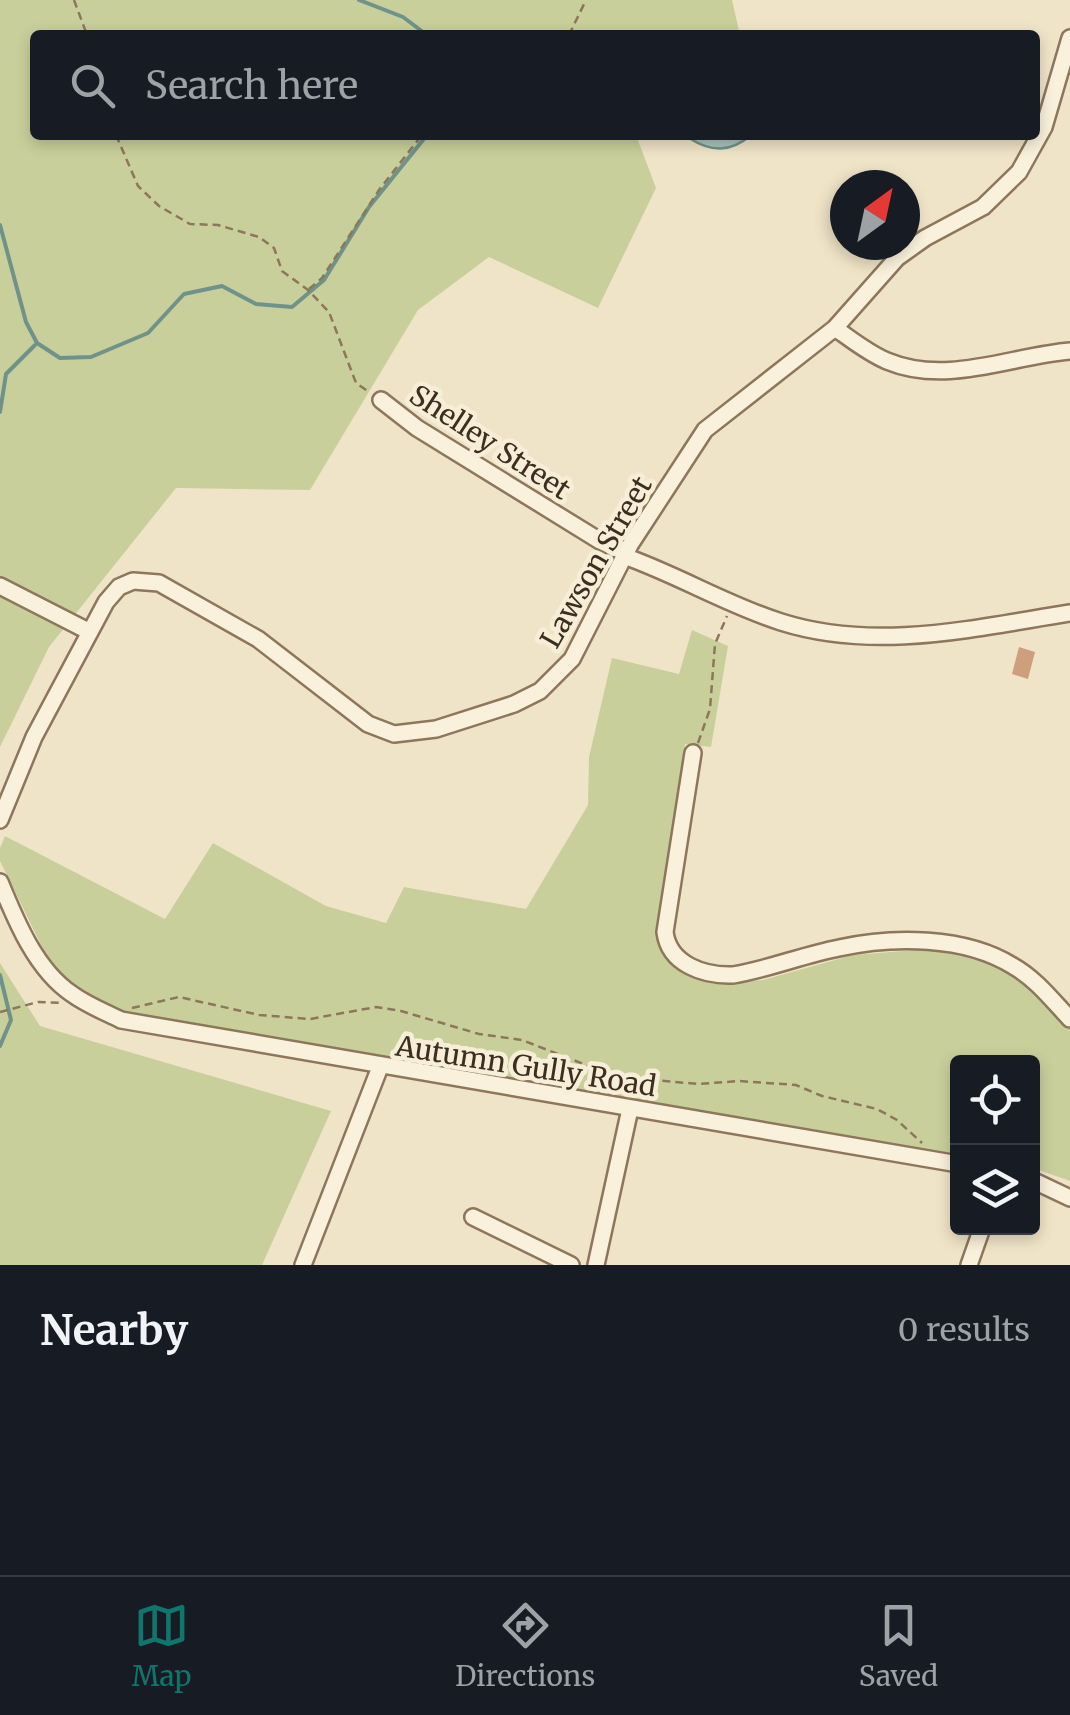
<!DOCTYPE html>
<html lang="en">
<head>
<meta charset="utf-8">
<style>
  :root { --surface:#171b24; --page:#20242c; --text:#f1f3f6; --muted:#9ea1a6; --line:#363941; --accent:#0f766e }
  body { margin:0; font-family:Merriweather,serif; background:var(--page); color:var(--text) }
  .controls { position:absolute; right:30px; bottom:30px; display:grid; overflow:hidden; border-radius:10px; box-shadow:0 5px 15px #0003 }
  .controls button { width:90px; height:90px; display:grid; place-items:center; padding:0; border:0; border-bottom:2px solid var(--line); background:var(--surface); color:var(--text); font:50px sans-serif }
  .compass { position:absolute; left:830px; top:170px; width:90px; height:90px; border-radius:50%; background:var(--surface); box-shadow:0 5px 15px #0003; rotate:33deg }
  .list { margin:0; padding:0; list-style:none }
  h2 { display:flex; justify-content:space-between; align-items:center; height:130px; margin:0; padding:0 40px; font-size:42px }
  h2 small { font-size:32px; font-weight:400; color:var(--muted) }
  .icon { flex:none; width:55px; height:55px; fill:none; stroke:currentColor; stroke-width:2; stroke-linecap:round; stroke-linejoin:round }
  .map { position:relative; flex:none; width:1070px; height:1265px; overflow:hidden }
  .search { position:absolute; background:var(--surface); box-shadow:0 5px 15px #0003; left:30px; right:30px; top:30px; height:110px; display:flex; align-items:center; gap:25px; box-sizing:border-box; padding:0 35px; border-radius:10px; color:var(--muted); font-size:38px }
  .sheet { height:310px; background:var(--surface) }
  nav { display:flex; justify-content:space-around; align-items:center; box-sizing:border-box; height:140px; border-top:2px solid var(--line); background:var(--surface); font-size:28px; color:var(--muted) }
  nav a { display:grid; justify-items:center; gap:5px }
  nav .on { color:var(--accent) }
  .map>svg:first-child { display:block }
  .green { fill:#c9cf9b }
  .water { fill:#a9c4bc; stroke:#6f938a; stroke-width:2.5 }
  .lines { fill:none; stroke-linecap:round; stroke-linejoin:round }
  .stream { stroke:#6f938a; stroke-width:4 }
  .building { fill:#cf9f7d }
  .minor-casing { stroke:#8d765c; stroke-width:20 }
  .path { stroke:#8d765c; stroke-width:2.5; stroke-dasharray:8 5; stroke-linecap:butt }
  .minor { stroke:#faf1dc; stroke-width:15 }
  .labels { text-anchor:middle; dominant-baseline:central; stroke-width:9; stroke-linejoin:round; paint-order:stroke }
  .street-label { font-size:28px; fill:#3d2e20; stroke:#f7eed8 }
</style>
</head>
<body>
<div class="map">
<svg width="1070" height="1265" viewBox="0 0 1070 1265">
  <rect width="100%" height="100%" fill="#f0e4c8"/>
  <path class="green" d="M0 0H732L740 35H35V135H636L656 188 598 308 489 257 418 310 310 490 176 488 49 647 0 747Z
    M692 630 728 646 711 747 685 744 657 938 665 959 684 972 714 984 763 980 853 955 929 949 994 964 1042 998 1070 1028V1181L1033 1168 1032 1062H958L957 1155 130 1018 78 991 48 959 0 861V848L5 836 165 919 213 843 326 906 386 923 404 887 526 909 588 805 589 757 612 658 679 674Z
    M0 963 40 1026 331 1111 262 1265H0Z"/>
  <path class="water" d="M688 135H751C730 153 711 152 689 138Z"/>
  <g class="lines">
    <path class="stream" d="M359 0 403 17 427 35
      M0 225 26 322 37 343 60 358 91 357 148 333 184 294 222 286 256 304 292 307 324 280 369 207 427 135
      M0 412 6 374 35 345
      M0 975 11 1020 0 1046"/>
  </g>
  <path class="building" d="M1019 647 1035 652 1028 679 1012 674Z"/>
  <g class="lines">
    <g class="minor-casing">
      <path id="minor" d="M835 328C852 340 868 353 887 361 947 386 1010 356 1070 351
        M381 400 417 428 600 541 626 553
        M624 556C678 575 727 605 781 622 876 652 974 628 1070 613
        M0 586 90 632
        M693 753 665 932C669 965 705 976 733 975 769 969 803 955 839 948 893 936 965 936 1013 966 1036 979 1052 1000 1070 1019
        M0 820 34 737 106 602 119 587 133 581 159 583 258 639 368 724 394 734 436 729 514 704 540 691 572 659 630 545 705 430 835 328 897 258 925 238 983 207 1019 172 1044 127 1070 38
        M0 882C16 921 36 970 72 994 87 1005 105 1012 121 1020L958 1164
        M1032 1180 1070 1198
        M473 1217 571 1265
        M303 1265 380 1067
        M596 1265 630 1109
        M969 1265 982 1228"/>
    </g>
    <path class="path" d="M74 0 87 35
      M569 35 586 0
      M116 135 138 186 159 206 190 224 218 225 259 237 274 248 282 271 308 290 329 312 356 383 369 392
      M309 289 322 278 379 190 422 135
      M698 743 710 709 715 644 727 616
      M132 1008 179 997 259 1015 310 1019 376 1007 401 1011 479 1034 522 1040 617 1077 699 1084 739 1081 796 1085 822 1096 877 1109 897 1120 922 1143
      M0 1012 38 1002 62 1003"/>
    <use href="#minor" class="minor"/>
  </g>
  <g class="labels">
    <g class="street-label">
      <text transform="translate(490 442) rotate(33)">Shelley Street</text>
      <text transform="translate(596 562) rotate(-60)">Lawson Street</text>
      <text transform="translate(526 1066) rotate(9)">Autumn Gully Road</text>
    </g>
  </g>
</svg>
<div class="controls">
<button><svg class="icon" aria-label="locate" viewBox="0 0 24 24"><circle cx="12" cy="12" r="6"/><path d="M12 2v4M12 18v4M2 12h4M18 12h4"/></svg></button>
<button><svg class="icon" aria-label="layers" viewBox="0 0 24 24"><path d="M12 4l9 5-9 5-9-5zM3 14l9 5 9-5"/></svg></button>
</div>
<svg class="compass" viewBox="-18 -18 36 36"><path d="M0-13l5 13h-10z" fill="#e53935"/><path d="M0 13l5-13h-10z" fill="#9ea1a6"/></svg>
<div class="search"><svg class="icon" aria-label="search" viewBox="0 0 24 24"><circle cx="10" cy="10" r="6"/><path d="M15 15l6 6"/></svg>Search here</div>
</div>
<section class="sheet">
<h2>Nearby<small>0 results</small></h2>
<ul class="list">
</ul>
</section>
<nav>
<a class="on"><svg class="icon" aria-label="map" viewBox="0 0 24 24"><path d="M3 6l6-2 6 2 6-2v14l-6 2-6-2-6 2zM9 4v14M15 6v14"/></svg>Map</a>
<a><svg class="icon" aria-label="directions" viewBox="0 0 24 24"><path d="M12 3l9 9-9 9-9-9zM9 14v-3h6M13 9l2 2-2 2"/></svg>Directions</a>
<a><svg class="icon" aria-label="saved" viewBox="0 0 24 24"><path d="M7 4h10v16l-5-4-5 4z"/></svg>Saved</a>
</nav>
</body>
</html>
